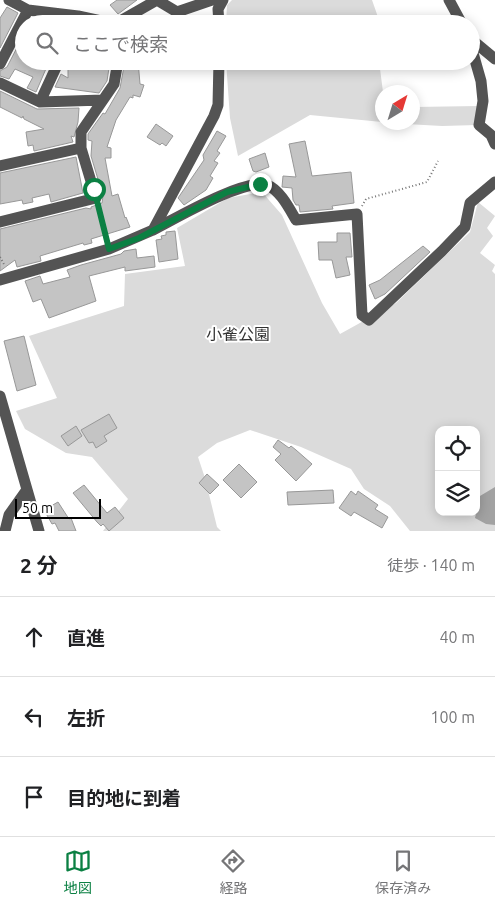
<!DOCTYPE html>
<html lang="ja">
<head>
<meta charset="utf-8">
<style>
  :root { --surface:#fff; --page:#f2f2f2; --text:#202124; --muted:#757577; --line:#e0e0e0; --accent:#0b8043 }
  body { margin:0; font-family:Ubuntu,"Noto Sans JP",sans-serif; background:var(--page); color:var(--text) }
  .controls { position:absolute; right:15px; bottom:15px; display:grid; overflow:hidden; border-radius:10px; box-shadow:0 2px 12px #0003 }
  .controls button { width:45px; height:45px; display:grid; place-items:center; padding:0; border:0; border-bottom:1px solid var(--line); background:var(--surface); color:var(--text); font:25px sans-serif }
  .compass { position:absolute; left:375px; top:85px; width:45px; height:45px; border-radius:50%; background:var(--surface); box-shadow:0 2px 12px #0003; rotate:38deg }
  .scale { position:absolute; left:15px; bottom:12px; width:86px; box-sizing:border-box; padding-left:5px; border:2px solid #000; border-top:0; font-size:14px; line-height:18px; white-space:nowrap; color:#000; -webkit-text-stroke:4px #fff; paint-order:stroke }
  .stop { position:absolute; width:15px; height:15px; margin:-11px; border:4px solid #0b8043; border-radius:50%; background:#fff }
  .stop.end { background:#0b8043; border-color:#fff; box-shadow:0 1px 5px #0008 }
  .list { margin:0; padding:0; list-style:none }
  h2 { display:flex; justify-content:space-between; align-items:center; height:65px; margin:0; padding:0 20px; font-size:21px }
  h2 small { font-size:16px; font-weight:400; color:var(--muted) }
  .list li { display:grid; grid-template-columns:32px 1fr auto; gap:15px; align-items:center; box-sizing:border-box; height:80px; padding:0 20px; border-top:1px solid var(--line) }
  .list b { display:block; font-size:19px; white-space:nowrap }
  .list em { font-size:16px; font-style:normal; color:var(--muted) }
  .icon { flex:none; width:28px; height:28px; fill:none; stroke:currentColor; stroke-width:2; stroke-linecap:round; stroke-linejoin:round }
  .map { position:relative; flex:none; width:495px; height:531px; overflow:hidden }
  .search { position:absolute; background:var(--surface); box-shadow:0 2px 12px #0003; left:15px; right:15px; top:15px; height:55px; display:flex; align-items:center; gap:12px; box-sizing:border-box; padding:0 18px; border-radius:28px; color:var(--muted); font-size:19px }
  .sheet { height:305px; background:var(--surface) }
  nav { display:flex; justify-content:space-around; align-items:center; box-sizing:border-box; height:70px; border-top:1px solid var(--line); background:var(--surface); font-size:14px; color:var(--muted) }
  nav a { display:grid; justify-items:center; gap:2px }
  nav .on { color:var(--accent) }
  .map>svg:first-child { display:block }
  .green { fill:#dbdbdb; fill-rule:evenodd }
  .water { fill:#a2a2a2 }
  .building { fill:#c4c4c4; stroke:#989898 }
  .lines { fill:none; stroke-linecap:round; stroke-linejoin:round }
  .path { stroke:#767676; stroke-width:2; stroke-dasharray:1 2.5; stroke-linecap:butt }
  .minor { stroke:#545454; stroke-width:11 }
  .route { stroke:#0b8043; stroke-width:6 }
  .labels { text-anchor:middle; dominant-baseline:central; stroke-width:4; stroke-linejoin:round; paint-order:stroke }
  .park-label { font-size:16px; fill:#323232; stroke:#fff }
</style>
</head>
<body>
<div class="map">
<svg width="495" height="531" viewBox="0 0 495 531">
  <rect width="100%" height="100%" fill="#fff"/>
  <path class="green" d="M232 0H372L379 20 375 24H226L227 5Z
    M226 61H379L383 92 382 122 310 115 238 156 230 118Z
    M479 106 477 125 442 126 388 123 412 122 413 107Z
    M262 192 282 215 322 303 340 334 396 303 470 232 478 202 495 216 487 228 493 236 480 253 495 265 492 271 495 274V531H410L390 506 364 489 351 469 301 447 250 430 217 443 198 457 205 478 217 527 221 531H103L128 499 92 457 66 453 25 429 16 411 57 398 29 336 124 306 125 274 185 266 177 228 228 198ZM439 430H476V512H439Z"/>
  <path class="water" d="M495 487V525L486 524 475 518 480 496Z"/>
  <path class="building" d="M117 0H137L118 14 110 5Z
    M7 7 18 13 0 48V18Z
    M24 34V61H44L48 64 36 92 27 88 33 77 15 69 9 79 0 76V71L7 67Z
    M125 61H138L140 84 144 85 140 97 133 95V98L130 97 116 120 107 147 111 148V158H105L112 196 118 194 125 218 126 217 130 227 91 239 92 243 84 245 83 243 40 256 41 261 17 267 15 260 0 271V229L86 208 91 209V207L102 203 103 196 91 156 92 141 88 140V134L103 113 105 114 120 88Z
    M68 62H100V66L109 68 107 81 99 93 55 87 61 74 68 78Z
    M0 91 37 109 79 108 78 122 74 137 71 136 73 142 34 151 33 145 28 146 26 132 44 129 24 119 23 116 22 118 0 107Z
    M156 124 173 136 166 146 162 143 160 145 147 137Z
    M217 131 226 136 217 151 220 153 214 161 218 163 210 176 213 178 206 190 184 205 178 198 204 160 203 155Z
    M305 141 312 176 351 172 354 203 332 206 333 209 300 212 299 205H296L293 200 292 188 282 187 283 176 296 177 289 144Z
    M265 153 269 167 256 172 253 171 249 159Z
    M76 157 83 193 51 202 49 194 32 198 33 202 23 204 22 200 0 204V173Z
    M175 231 178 259 159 262 156 240 162 239 161 236 166 235V232Z
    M337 233H350L352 257H346L350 275 336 278 332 260H319L318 242H337Z
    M423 246 430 252 385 294 375 299 369 285 380 280Z
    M136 249 137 258 154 256 155 267 125 271V267L89 276 96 301 49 318 41 299 33 302 25 281 40 276 43 284 70 277 67 270 81 265 121 254 124 251Z
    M24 336 36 385 17 391 4 341Z
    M109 414 117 428 104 436 107 441 96 448 93 442 89 443 81 430Z
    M76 426 82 436 68 446 61 436Z
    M278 440 289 448 291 446 296 450 312 464 296 481 275 460 281 454 273 447Z
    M239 464 257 482 241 498 223 480Z
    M207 474 219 485 210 494 199 483Z
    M84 485 107 513 115 507 124 518 109 531 103 524 101 526 97 522 73 493Z
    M333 490 334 503 288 505 287 492Z
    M351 491 356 495 358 491 378 505 375 509 388 517 382 528 354 512 351 516 339 508Z
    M58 502 69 519 71 518 76 531H59L55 523 52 524 44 510Z"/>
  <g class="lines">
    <path class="path" d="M362 206 366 199 427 182 438 161
      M99 210 106 239
      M0 257 5 266"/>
    <path class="minor" d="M9 0 28 10 78 16 115 24 157 0
      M157 0 177 12 212 0
      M449 0 462 24
      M219 24 218 9 223 0
      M471 39 495 59
      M471 46 481 81 483 101 479 125 491 135 495 144
      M0 64 28 10
      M0 83 40 102 103 100
      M40 102 59 61
      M0 166 81 148
      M0 222 96 198 81 148V132L114 84 118 61
      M153 230C175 219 244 178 267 185 280 190 289 208 296 220L357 214 362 315 369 320 442 251 465 227 470 203 495 182
      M0 280 109 249 153 230 214 116 218 105 219 61
      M0 396 39 531
      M5 531 9 515 26 491"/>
  </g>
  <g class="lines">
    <path class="route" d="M94 189 109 249 139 238 227 192 260 184"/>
  </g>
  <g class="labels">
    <g class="park-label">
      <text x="238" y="334">小雀公園</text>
    </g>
  </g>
</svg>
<div class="controls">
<button><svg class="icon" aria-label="locate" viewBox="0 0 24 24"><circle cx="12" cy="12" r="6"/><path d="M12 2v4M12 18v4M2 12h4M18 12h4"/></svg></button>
<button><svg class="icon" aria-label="layers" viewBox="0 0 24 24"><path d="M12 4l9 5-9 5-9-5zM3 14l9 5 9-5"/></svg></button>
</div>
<svg class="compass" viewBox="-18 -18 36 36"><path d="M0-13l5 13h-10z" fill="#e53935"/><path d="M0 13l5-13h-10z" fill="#757577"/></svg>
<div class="scale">50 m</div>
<div class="stop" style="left:94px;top:189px"></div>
<div class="stop end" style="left:260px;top:184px"></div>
<div class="search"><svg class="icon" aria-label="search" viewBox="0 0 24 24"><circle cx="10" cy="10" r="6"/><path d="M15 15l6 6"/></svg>ここで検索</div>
</div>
<section class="sheet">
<h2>2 分<small>徒歩 · 140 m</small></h2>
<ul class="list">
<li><svg class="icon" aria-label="ahead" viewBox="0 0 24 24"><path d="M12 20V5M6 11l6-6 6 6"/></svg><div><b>直進</b></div><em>40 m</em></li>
<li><svg class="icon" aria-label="left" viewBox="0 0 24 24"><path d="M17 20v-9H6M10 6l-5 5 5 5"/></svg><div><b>左折</b></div><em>100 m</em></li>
<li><svg class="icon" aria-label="arrive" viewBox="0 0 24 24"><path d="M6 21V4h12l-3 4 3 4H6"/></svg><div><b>目的地に到着</b></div></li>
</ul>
</section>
<nav>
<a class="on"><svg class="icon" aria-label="map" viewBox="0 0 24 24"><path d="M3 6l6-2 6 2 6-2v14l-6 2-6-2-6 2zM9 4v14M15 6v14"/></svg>地図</a>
<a><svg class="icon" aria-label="directions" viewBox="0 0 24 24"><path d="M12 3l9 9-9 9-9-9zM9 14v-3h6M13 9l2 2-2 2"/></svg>経路</a>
<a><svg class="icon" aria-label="saved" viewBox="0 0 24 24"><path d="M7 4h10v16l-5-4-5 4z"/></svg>保存済み</a>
</nav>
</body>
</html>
